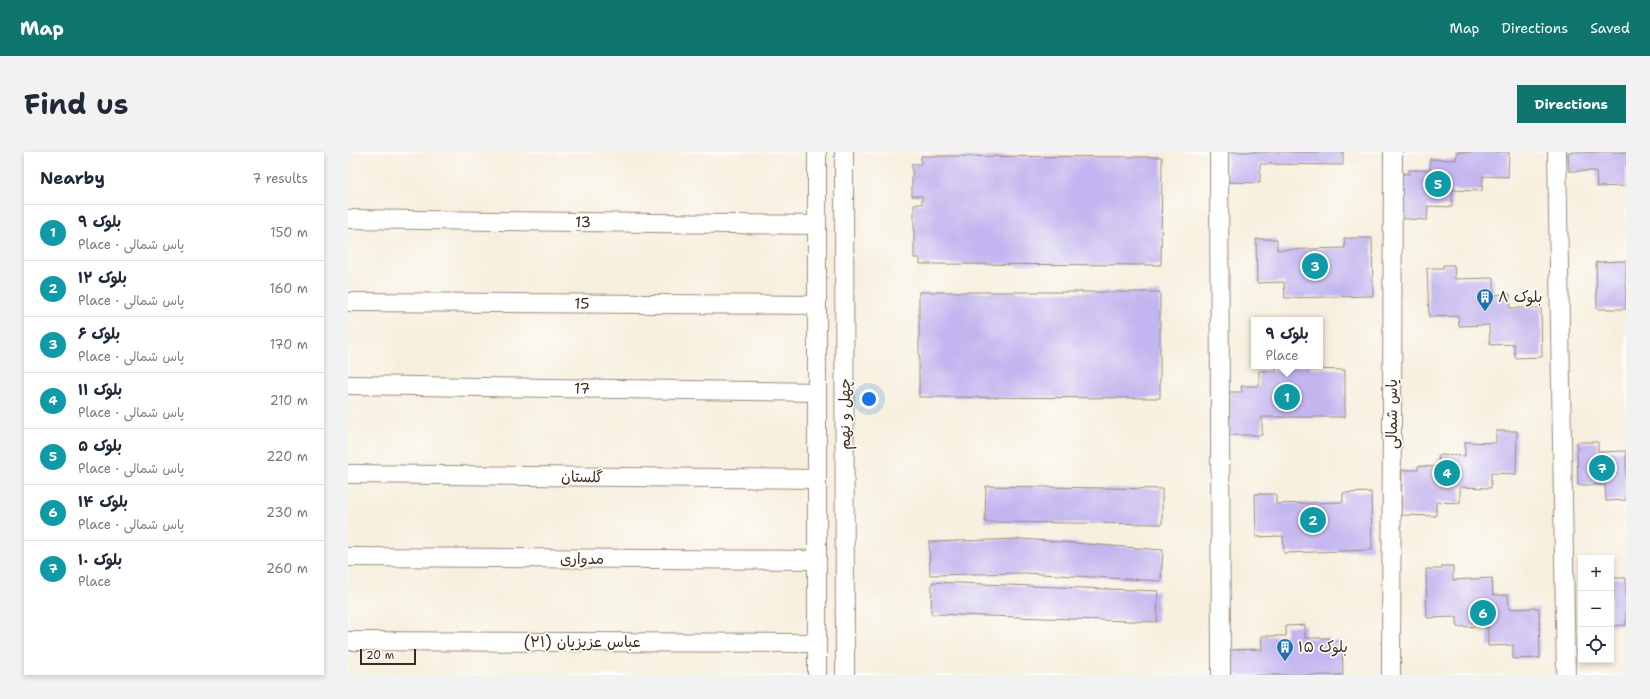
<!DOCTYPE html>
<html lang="en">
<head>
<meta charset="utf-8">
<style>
  :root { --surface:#fff; --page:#f2f2f3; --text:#1f2937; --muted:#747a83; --line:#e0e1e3; --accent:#0f766e }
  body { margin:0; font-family:"Shantell Sans","Playpen Sans Arabic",sans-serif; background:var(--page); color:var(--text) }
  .controls { position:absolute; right:12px; bottom:12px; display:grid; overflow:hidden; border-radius:0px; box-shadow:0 2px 6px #0003 }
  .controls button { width:36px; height:36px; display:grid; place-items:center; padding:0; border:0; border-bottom:1px solid var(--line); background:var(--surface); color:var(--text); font:20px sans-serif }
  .scale { position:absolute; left:12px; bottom:10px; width:56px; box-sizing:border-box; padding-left:4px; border:2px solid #3b2a1e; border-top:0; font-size:11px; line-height:14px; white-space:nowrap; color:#3b2a1e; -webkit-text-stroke:3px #fdfcf7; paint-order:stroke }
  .you { position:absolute; left:521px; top:247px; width:14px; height:14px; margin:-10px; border:3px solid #fff; border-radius:50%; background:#1a73e8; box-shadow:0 0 0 6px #1a73e833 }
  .badge { display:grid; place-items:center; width:26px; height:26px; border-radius:50%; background:var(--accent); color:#fff; font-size:13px; font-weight:700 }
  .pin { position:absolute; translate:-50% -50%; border:2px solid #fff; box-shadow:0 1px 4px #0006 }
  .popup { position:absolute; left:903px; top:165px; width:72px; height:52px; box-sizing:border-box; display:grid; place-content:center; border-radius:0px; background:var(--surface); filter:drop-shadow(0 1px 3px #0005); font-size:13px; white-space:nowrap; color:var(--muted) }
  .popup b { font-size:15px; color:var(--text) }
  .popup::after { content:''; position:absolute; left:50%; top:100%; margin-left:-8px; border:8px solid transparent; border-top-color:var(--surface) }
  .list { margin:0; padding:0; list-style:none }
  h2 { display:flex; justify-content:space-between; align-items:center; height:52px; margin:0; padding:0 16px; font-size:17px }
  h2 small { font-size:13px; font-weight:400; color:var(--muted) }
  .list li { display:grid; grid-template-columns:26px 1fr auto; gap:12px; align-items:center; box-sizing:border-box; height:56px; padding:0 16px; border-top:1px solid var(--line) }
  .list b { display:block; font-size:15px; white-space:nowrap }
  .list p { margin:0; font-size:13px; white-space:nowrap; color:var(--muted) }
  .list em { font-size:13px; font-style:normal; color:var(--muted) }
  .icon { flex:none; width:22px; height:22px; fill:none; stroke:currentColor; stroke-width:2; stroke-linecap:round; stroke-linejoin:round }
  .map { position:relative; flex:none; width:1278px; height:523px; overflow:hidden; border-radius:0px }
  header { display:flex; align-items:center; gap:24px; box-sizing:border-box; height:56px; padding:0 20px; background:var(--accent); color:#fff }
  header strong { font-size:19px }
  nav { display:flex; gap:22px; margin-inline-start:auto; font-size:14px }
  .intro { display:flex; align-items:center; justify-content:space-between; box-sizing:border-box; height:96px; padding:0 24px }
  h1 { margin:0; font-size:28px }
  .button { padding:10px 18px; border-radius:0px; background:var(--accent); color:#fff; font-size:14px; font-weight:700 }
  main { display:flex; gap:24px; padding:0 24px }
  aside { flex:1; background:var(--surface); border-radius:0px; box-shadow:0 2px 6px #0003 }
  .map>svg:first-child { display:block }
  .building { fill:#c3b5ef }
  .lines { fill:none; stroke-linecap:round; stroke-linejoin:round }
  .minor-casing { stroke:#998c7e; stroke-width:20 }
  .minor { stroke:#fff; stroke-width:18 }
  .labels { text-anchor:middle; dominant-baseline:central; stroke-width:3.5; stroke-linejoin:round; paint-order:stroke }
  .street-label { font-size:15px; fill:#3b2a1e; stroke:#fdfcf7 }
  .poi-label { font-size:15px; fill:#3b2a1e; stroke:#fdfcf7; text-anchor:start }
</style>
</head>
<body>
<header>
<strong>Map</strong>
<nav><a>Map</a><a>Directions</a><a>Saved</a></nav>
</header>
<div class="intro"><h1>Find us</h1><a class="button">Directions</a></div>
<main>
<aside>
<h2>Nearby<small>7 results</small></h2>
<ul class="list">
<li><span class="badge" style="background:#0f9aa8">1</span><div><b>بلوک ۹</b><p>Place · یاس شمالی</p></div><em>150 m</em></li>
<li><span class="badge" style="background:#0f9aa8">2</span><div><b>بلوک ۱۲</b><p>Place · یاس شمالی</p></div><em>160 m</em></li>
<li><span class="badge" style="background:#0f9aa8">3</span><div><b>بلوک ۶</b><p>Place · یاس شمالی</p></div><em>170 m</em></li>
<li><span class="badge" style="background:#0f9aa8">4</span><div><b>بلوک ۱۱</b><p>Place · یاس شمالی</p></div><em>210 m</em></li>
<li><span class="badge" style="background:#0f9aa8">5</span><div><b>بلوک ۵</b><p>Place · یاس شمالی</p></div><em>220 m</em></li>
<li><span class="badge" style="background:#0f9aa8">6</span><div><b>بلوک ۱۴</b><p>Place · یاس شمالی</p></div><em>230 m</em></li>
<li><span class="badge" style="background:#0f9aa8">7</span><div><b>بلوک ۱۰</b><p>Place</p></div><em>260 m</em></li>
</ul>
</aside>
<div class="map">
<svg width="1278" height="523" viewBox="0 0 1278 523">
  <rect width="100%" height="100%" fill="#fdfcf7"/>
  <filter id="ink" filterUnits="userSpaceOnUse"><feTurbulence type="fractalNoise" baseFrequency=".025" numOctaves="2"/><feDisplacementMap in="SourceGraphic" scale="8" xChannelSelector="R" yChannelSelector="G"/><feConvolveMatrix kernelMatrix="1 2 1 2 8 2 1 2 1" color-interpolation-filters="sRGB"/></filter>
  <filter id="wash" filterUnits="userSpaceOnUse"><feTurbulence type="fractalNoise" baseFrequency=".012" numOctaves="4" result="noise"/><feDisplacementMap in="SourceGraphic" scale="16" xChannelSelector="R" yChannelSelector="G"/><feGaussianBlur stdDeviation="0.9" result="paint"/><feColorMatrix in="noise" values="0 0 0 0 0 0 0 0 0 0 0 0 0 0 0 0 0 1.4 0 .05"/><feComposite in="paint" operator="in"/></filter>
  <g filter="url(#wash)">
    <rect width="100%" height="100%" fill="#f7efde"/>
    <g id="blocks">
      <path class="building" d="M879 0H995V13L912 12V31L879 30Z
        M1109 0H1161L1160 25 1135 24 1134 39 1104 38V55L1080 54 1079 68 1044 66 1046 21 1061 22V18H1082V7L1108 8Z
        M1220 0H1278V34L1249 35 1248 19H1221Z
        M573 4 814 5 813 113 572 112V106H566V52H574V44H564V12H573Z
        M996 86H1024L1025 144 937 146 936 130 909 131 908 87H929V98L997 96Z
        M1278 109V157H1249L1248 110Z
        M1095 113H1106L1107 127 1146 126V143L1162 142V156H1193L1194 205 1167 206 1166 192 1142 193 1141 173 1111 174 1110 164 1081 165 1079 116H1095Z
        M571 140H812V246L571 245Z
        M928 214H962V217L997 218V265H914V283H880L881 240H894L893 234H911V219H928Z
        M1148 279H1169L1168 322 1143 321V336L1112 335V351L1088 350V364L1053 363 1054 318H1070V314L1090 315 1091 303 1117 304V290L1148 291Z
        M1229 290H1250V300L1278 299V348L1258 349 1257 333H1230Z
        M638 334 814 337V372L637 370Z
        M1023 340 1024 398 936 401 935 384 908 385 907 342H928V352L995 350V341Z
        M674 387 815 398 813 429 676 421 582 423 581 390Z
        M1094 414H1105V428L1144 426 1145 443H1160L1161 457 1191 456 1192 506 1165 507V493L1140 494V474L1109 475V465L1079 466 1078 417H1094Z
        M1263 426H1278V473L1263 474Z
        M584 430 810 439 809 470 583 462Z
        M957 473V486H981V489H994L995 523H880L879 498 914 497 913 484H938V474Z"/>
    </g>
  </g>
  <g filter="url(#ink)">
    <use href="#blocks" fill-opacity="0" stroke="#998c7e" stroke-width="1"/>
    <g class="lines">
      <g class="minor-casing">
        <g id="minor">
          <path d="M496 0 497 523"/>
          <path d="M871 0 873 523"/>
          <path d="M1209 0 1218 523"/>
          <path id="s1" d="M0 67 469 73"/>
          <path id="s2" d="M0 150 469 153"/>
          <path id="s3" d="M0 233 469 240"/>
          <path d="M0 322 469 327"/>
          <path d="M0 405 469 408"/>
          <path d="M0 489 469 491"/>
          <path d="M469 523V0"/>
          <path d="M1043 523 1045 0"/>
        </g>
      </g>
      <use href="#minor" class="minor"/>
    </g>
  </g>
  <defs>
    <g id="building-pin" transform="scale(0.9)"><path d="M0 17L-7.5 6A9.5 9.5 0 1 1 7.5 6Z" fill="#1f6fb2" stroke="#fdfcf7"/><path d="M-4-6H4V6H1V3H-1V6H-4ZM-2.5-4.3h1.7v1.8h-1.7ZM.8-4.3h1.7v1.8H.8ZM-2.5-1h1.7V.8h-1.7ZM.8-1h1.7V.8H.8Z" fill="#fff"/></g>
  </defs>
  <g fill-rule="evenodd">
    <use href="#building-pin" x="1137" y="145"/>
    <use href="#building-pin" x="937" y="495"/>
  </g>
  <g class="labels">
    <g class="street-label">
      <text stroke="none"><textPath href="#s1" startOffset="235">13</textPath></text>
      <text stroke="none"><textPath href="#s2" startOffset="234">15</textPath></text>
      <text stroke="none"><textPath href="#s3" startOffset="234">17</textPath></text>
      <text transform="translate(497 262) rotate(-90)">چهل و نهم</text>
      <text transform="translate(1044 262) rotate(-90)">یاس شمالی</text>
      <text transform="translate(234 325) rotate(1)">گلستان</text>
      <text x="234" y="407">مدواری</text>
      <text x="234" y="490">عباس عزیزیان (۲۱)</text>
    </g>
    <g class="poi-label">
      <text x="1150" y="145">بلوک ۸</text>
      <text x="950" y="495">بلوک ۱۵</text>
    </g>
  </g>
</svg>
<div class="controls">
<button>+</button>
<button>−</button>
<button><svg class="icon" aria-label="locate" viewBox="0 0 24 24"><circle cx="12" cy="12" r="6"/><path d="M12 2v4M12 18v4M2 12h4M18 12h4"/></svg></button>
</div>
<div class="scale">20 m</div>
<div class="you"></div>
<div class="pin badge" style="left:939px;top:245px;background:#0f9aa8">1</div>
<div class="popup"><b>بلوک ۹</b>Place</div>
<div class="pin badge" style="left:965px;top:368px;background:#0f9aa8">2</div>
<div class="pin badge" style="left:967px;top:114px;background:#0f9aa8">3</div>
<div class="pin badge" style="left:1099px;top:321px;background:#0f9aa8">4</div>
<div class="pin badge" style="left:1090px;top:32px;background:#0f9aa8">5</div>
<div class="pin badge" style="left:1135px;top:461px;background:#0f9aa8">6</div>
<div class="pin badge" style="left:1254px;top:316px;background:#0f9aa8">7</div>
</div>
</main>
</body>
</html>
